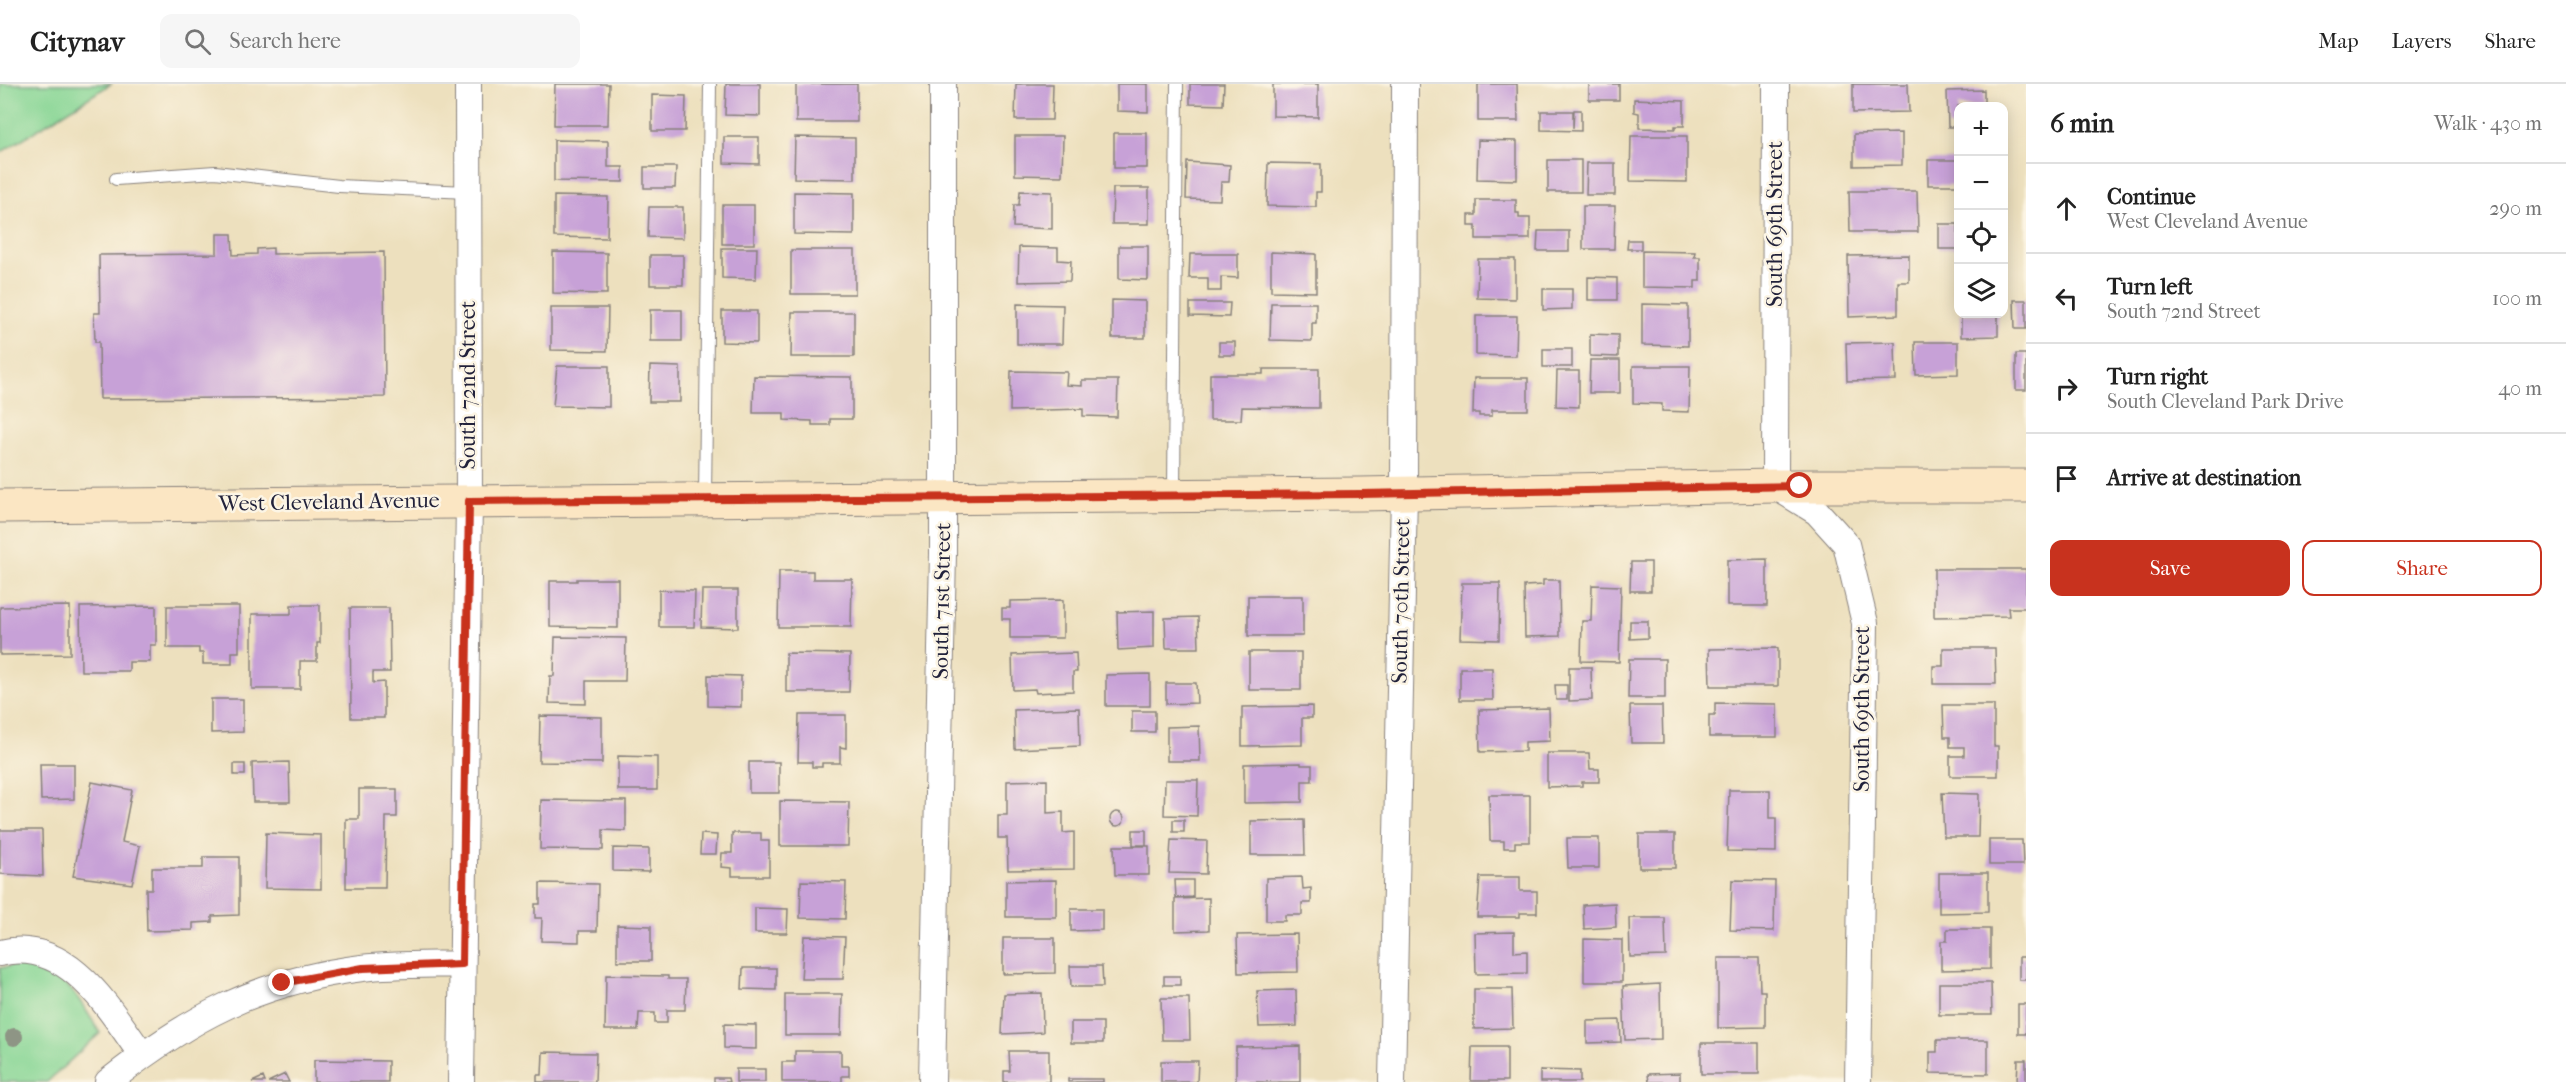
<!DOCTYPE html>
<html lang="en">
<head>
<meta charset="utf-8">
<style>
  :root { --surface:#fff; --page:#f6f6f6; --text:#222; --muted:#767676; --line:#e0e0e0; --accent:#c8321e }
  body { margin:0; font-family:"IM FELL French Canon",serif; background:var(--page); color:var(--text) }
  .controls { position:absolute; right:18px; top:18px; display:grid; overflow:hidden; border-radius:12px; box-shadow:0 3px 15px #0003 }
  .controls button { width:54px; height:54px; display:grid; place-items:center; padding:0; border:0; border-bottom:2px solid var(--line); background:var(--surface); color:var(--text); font:30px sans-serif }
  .stop { position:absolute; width:18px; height:18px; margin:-14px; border:4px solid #c8321e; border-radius:50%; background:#fff }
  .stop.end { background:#c8321e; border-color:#fff; box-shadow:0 2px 6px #0008 }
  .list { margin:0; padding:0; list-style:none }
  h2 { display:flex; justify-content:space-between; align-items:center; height:78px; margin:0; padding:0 24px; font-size:26px }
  h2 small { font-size:20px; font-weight:400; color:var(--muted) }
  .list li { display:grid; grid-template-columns:39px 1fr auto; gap:18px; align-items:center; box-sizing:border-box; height:90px; padding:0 24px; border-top:2px solid var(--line) }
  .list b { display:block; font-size:22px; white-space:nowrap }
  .list p { margin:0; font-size:20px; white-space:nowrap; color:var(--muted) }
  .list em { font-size:20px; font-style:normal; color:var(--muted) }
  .actions { display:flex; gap:12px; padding:18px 24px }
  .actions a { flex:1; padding:14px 0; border:2px solid var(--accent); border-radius:12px; text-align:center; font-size:21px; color:var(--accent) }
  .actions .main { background:var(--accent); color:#fff }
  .icon { flex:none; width:33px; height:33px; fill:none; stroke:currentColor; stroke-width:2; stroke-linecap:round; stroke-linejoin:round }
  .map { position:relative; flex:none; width:2026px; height:998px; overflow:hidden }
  header { display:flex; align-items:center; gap:36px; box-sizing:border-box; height:84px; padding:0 30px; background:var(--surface); border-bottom:2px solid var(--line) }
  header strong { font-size:28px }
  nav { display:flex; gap:33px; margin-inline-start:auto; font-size:21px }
  .search { width:420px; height:54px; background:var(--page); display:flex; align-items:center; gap:15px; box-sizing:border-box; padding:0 21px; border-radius:12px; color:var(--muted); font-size:22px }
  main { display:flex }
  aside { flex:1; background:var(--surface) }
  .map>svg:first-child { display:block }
  .green { fill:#88d695; stroke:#557c68; stroke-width:1.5 }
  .building { fill:#c7a1d7 }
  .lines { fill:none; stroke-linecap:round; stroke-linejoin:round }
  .lane-casing { stroke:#88817c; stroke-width:14 }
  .street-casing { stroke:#88817c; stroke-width:28 }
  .secondary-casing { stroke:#88817c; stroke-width:35 }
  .lane { stroke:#fff; stroke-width:12 }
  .street { stroke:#fff; stroke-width:26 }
  .secondary { stroke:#fbe6c3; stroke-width:33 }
  .tree { fill:#8e9585 }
  .route { stroke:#c8321e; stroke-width:8 }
  .labels { text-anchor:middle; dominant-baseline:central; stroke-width:5; stroke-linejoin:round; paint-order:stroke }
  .street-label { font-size:22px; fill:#22223b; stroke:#fcf5e5 }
</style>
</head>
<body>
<header>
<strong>Citynav</strong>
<div class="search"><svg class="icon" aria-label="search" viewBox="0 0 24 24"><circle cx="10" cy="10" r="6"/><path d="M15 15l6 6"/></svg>Search here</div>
<nav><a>Map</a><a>Layers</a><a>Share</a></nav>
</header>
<main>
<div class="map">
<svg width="2026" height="998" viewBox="0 0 2026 998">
  <rect width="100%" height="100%" fill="#fcf5e5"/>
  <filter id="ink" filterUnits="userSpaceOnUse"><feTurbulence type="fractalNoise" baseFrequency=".0167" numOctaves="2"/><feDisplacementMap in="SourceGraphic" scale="12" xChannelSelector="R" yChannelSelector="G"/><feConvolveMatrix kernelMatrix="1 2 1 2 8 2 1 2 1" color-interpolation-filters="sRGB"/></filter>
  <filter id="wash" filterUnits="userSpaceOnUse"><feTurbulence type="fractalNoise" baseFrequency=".008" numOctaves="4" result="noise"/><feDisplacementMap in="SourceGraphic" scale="24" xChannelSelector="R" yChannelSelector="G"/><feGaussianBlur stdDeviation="1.35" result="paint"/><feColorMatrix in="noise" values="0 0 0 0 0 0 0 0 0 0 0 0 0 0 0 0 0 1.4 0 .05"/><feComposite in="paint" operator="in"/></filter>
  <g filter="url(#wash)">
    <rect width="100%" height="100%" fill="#ede0be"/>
    <path class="green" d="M0 0H111L0 69Z
      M12 882C19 882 28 881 35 883 68 890 84 923 100 949L47 998H0V884Z"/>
    <g id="blocks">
      <path class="building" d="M555 0H609L608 41H554Z
        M726 0H760V32L725 31Z
        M796 0H857V38H796Z
        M1016 0H1053L1052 36H1015Z
        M1117 0H1148V28L1117 27Z
        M1190 0H1224L1223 21 1190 20Z
        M1273 0H1318V33L1273 32Z
        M1478 0H1517L1518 37H1478Z
        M1589 0H1619V16H1589Z
        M1853 0H1908L1909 28 1853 29Z
        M1984 6V22H1958V43H1948L1947 7Z
        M652 11 686 12 685 47H652Z
        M1634 15 1684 17V42H1675V45L1639 44V29L1634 28Z
        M1574 26H1581V47L1541 46V27H1573V44Z
        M1114 49H1147V84H1114Z
        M1902 49V81L1854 82V50Z
        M1015 52H1063L1062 92 1015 91Z
        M1631 52H1687V98L1630 97Z
        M724 53H759V80L724 79Z
        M795 53 855 54V95L794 94Z
        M554 56 608 57V83H623V98L554 97Z
        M1478 56 1517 57V96L1477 95Z
        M1548 76H1581V108H1548Z
        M1928 76H1958V101H1928Z
        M1187 78 1230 81 1229 98H1221L1220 116 1186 115Z
        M1268 79 1321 80V108H1316V123L1267 122Z
        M1587 79H1615V111H1586Z
        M644 83H676L675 104H644Z
        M1113 104H1149V140H1112Z
        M1020 107 1052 108V145L1013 143 1014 121H1019Z
        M1849 107H1917L1918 148H1850Z
        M794 108 854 109V151L794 150Z
        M554 112 608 113 607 154 554 153Z
        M1476 116H1516V129H1519V134H1530V155H1476V142H1469V131H1476Z
        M722 121H754V160H722Z
        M1583 122H1615L1614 165H1583Z
        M649 123H683V154L648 153Z
        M1939 140H1958V165H1939Z
        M1538 147H1569V167H1537Z
        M217 150H232L233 171 257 170V165L273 164V170L384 168 385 313 100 315 99 258H95L94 229H100L99 171 217 170Z
        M1628 156H1641V165H1627Z
        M1119 162H1148V196L1119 195Z
        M1019 163 1058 164V176L1071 177 1070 197 1018 198Z
        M722 164H757L756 195 722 194Z
        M791 166H855V210H791Z
        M1642 167 1695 168 1694 173H1700V197H1695V204L1642 203Z
        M553 168 607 169V210L553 209Z
        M1271 168 1316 170V208L1271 207Z
        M1190 170H1238V194L1221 193V207H1208V194H1189Z
        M650 171H683V201H650Z
        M1909 171V198H1898V231L1849 233 1848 172Z
        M1478 175H1515V215L1477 214Z
        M1588 193 1617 194V216H1588Z
        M1543 205H1572V225L1543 226Z
        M1112 216 1145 217V254H1112Z
        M2014 216H2026V245H2015Z
        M1190 219H1230L1229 233 1190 232Z
        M1271 219H1316V239H1312V257L1270 256Z
        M1017 220 1063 221 1062 260H1017Z
        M1642 220 1688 221V262L1642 261Z
        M551 224H608L607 267 551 266Z
        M650 226H682V257H650Z
        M722 227H757V259L722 258Z
        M792 228H854V273H791Z
        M1961 230H1998V252L1961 253Z
        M1476 232H1517L1516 272 1476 271Z
        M1590 250 1618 251V273L1590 272Z
        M1219 258H1235V271H1219Z
        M1895 258 1896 296 1847 297 1846 259Z
        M1915 258H1958V290L1916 291Z
        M1543 265H1572V283H1543Z
        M2016 270H2026V306H2016Z
        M1590 276H1620V309H1589Z
        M557 282H609V323L553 322Z
        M650 282 680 283V318H649Z
        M1633 282H1690L1689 328 1662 327V320L1633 319Z
        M1263 285H1319V324L1242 323 1241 336H1210V290H1263Z
        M1011 287 1067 288 1066 301 1082 302V296H1118L1117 333 1083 332V325L1010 327Z
        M1557 287H1579V323L1556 322Z
        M754 292 852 293V335H830V341H812V337L784 336V329H753Z
        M1474 294H1528V326H1492V332H1479V329H1473Z
        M1767 475V522H1727V476Z
        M1631 478H1651V507H1630Z
        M1934 485H2026V524H2008L2009 532 1934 533Z
        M779 487H813V495H852L851 543H778Z
        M577 495H618V544L550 543V497H577Z
        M1543 496H1559L1560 552 1525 553 1524 502 1543 501Z
        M1462 499H1500L1499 556 1460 555Z
        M1592 501 1621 502 1619 578 1581 577 1582 537H1591Z
        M659 506 695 507 694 543H659Z
        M702 506H738V544L701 543Z
        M1248 512H1303V552H1248Z
        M1063 516V554H1010V535H1002V524H1010V517Z
        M291 521H320V559H317V577H300V605H252V530H291Z
        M70 522V570L0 571V523Z
        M156 522V561H150V578H129V587H81L80 523Z
        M167 522H239V568H232V580H203V569H199V564H167Z
        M350 524H389L390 588H373V599L384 598V634H351Z
        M1154 527V564L1118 566 1117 528Z
        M1198 533 1199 564H1166L1165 534Z
        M1630 537H1648V554L1630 555Z
        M555 553 626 554 625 597H586V620L549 619 550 592H554Z
        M1778 564V602H1710L1709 565Z
        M1943 564H1995L1996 600H1933V582H1943Z
        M1249 568H1301V606H1249Z
        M786 569 850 570 849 608H786Z
        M1076 569 1077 588H1073V607L1036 609 1035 605 1013 606 1012 571Z
        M1629 575H1665V614H1628Z
        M1569 583H1591L1592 616 1569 617Z
        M1460 584H1492L1493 616H1460Z
        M1150 590V622H1106V591Z
        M708 591 741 592V623L708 622Z
        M1166 599H1196L1197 619 1166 620Z
        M1555 601H1567V616H1556Z
        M211 615H243V648L211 649Z
        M1715 619 1777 620V653H1709V631H1715Z
        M1943 621H1994V662H1998V692H1950V672H1964V663H1950V653H1944Z
        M1312 622V634H1302V661L1242 662V623Z
        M1630 622H1662L1663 659H1631Z
        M1079 624 1080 662 1015 665 1014 626Z
        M1549 624 1550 657 1525 658V667L1480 668 1479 626Z
        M1132 627H1155V648H1132Z
        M799 631H846V664L840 663V679H822V683H812V678H798Z
        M540 632 602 633V679L539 678Z
        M1199 642 1200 677H1167V643Z
        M1547 669H1589L1590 685H1599V698H1582V702L1547 703Z
        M618 672 657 673V706H618Z
        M289 678 290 718H253L252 679Z
        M749 678H779V709H749Z
        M1301 679V681H1312V697H1302V718L1244 719V680Z
        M40 680H74V715L41 716Z
        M234 680H245V691H234Z
        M1047 696V729L1063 728V749L1074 748V785L1008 786 1007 754H998V731H1007V697Z
        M1165 696H1198L1197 732 1164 731Z
        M92 698 132 706 122 758 140 762 132 800 73 792Z
        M359 705H397V733H386L385 804H346V735H359Z
        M1729 706H1770V734H1776V768L1727 767Z
        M1942 709 1979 710 1978 753H1944Z
        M1489 711H1530V758H1515V764H1504V757H1490Z
        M541 716 626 717V747L603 746V766L540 765Z
        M780 717 849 718 848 762H780Z
        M1110 735a7 7 0 1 1 14 0a7 7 0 1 1-14 0Z
        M1173 736H1184V748H1173Z
        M1304 736 1305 771H1251V737Z
        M0 746H42L43 792 0 790Z
        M1133 746H1146V761H1133Z
        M266 749 321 751V805L265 804Z
        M732 749H761V757H769V792H732V784L721 783 722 769H732Z
        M701 750 717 751 716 770H700Z
        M1639 750H1675V784H1639Z
        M1567 754H1599V784H1568Z
        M1171 756 1207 757 1206 790 1169 789Z
        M1989 756H2022L2023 781H1989Z
        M1114 762H1149V791H1115Z
        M613 764 649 765V788L613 787Z
        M203 773H239V831L212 832V838L193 839V846L147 847 146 805H152V784H203Z
        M1939 789H1988V828L1939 829Z
        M1302 793 1303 805 1311 804V819H1302V831H1285V837H1266V794Z
        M1480 793H1520V807H1537V829H1520V833H1477Z
        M1056 796V833H1006V797Z
        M1175 796H1193V813L1176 814Z
        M1732 796 1775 797 1774 847 1730 846Z
        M801 797 846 798 845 835 800 834Z
        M540 799 598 800 597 847H579V858L541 857 542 834H535V820H540Z
        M1209 814V846L1175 847V815Z
        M1615 819 1616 843 1584 845 1583 821Z
        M755 824 788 825 787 849H755Z
        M1071 825H1102V846L1071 847Z
        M1629 834H1665L1666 872 1630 873Z
        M617 841 651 842V877H617Z
        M1947 845H1990V885L1941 886V857H1947Z
        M1514 848V868L1527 867V889L1476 890 1475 849Z
        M1297 850 1298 888 1238 889 1237 851Z
        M804 852 845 853 843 895H801Z
        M1003 854H1055V889L1003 890Z
        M1584 855 1622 856V898H1584Z
        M2019 873H2026V896H2019Z
        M1718 874H1759L1760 907H1765V943L1718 944Z
        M1070 882H1102L1103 903H1071Z
        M743 884H776V906L742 905Z
        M606 891 668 892V895H686L685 926H667V939H655V929H639L638 946H605Z
        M1164 892H1180V901H1164Z
        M1939 899H1991L1992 931H1939Z
        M1660 900 1661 955 1625 956 1623 902Z
        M1474 905H1512L1513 944 1474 945Z
        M1296 906 1297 942 1259 943 1257 907Z
        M1042 909 1043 948 1002 950 1004 910Z
        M785 910H842L841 951H785Z
        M1161 914H1189L1190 956H1162Z
        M2018 920H2026V950H2018Z
        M1620 936 1621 958 1587 959V937Z
        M1071 938H1103V959H1071Z
        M724 940 756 941V965L724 964Z
        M1937 956H1988V990L1930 989V968H1937Z
        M1701 959H1759V990H1701Z
        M1300 962V998H1236V963Z
        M1472 963H1507V997H1471Z
        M795 967H841V982H849V992H842V998H782V978H795Z
        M1009 967H1049V998H1004V987H1010Z
        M543 968 596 969 595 998H537V991H542Z
        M314 976 388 977V998H314Z
        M2018 976H2026V998H2017Z
        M1161 977H1198L1197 998H1161Z
        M736 985H765V998H736Z
        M1540 986 1580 987V998H1540Z
        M1680 989V998H1649L1648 990Z
        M285 990 289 998H268Z
        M263 993 265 998H252Z
        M714 994H728L729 998H714Z
        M1068 995H1103V998H1068Z"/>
    </g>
  </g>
  <g filter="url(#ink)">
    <use href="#blocks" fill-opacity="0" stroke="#88817c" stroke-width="1.5"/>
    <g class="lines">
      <g class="lane-casing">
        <path id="lane" d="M116 95 215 88 339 102 467 108
          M1174 410 1177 0
          M705 414 710 0"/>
      </g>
      <g class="street-casing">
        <path id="street" d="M1776 0 1775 402 1817 428 1846 460 1865 539 1858 998
          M0 869C68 852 109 925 142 971
          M108 998C189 934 258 897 362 884 395 880 429 881 462 880
          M461 998 469 417 468 0
          M932 998 943 469V0
          M1392 998 1404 409 1405 0"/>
      </g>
      <g class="secondary-casing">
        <path id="secondary" d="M0 422 1361 410 1775 402H2026"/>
      </g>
      <use href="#lane" class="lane"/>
      <use href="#street" class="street"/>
      <use href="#secondary" class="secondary"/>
    </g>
    <circle class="tree" cx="14" cy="953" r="9"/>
  </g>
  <g class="lines" filter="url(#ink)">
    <path class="route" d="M282 899 363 884 462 880 469 417 1361 410 1800 402"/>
  </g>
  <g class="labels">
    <g class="street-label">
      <text transform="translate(1775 140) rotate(-90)">South 69th Street</text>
      <text transform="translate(468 301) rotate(-90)">South 72nd Street</text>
      <text transform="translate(329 418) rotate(-1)">West Cleveland Avenue</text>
      <text transform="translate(942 517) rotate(-89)">South 71st Street</text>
      <text transform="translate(1401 517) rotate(-89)">South 70th Street</text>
      <text transform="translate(1862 625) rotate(-90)">South 69th Street</text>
    </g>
  </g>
</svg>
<div class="controls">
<button>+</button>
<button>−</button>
<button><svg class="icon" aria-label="locate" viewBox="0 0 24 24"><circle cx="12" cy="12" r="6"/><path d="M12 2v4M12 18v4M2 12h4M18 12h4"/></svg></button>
<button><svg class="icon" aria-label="layers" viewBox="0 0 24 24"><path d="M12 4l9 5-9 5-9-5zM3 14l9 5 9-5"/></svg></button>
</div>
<div class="stop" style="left:1800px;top:402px"></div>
<div class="stop end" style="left:282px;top:899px"></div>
</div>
<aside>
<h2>6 min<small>Walk · 430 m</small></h2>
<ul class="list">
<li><svg class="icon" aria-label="ahead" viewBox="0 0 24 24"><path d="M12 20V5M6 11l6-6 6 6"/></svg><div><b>Continue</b><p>West Cleveland Avenue</p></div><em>290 m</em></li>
<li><svg class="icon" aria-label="left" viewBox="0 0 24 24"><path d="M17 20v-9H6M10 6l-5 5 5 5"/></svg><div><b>Turn left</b><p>South 72nd Street</p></div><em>100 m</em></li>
<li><svg class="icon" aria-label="right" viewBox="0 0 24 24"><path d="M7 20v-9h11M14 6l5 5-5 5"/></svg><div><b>Turn right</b><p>South Cleveland Park Drive</p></div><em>40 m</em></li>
<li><svg class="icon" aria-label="arrive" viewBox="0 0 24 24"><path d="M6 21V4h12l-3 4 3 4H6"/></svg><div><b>Arrive at destination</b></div></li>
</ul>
<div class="actions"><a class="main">Save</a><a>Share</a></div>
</aside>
</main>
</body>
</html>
